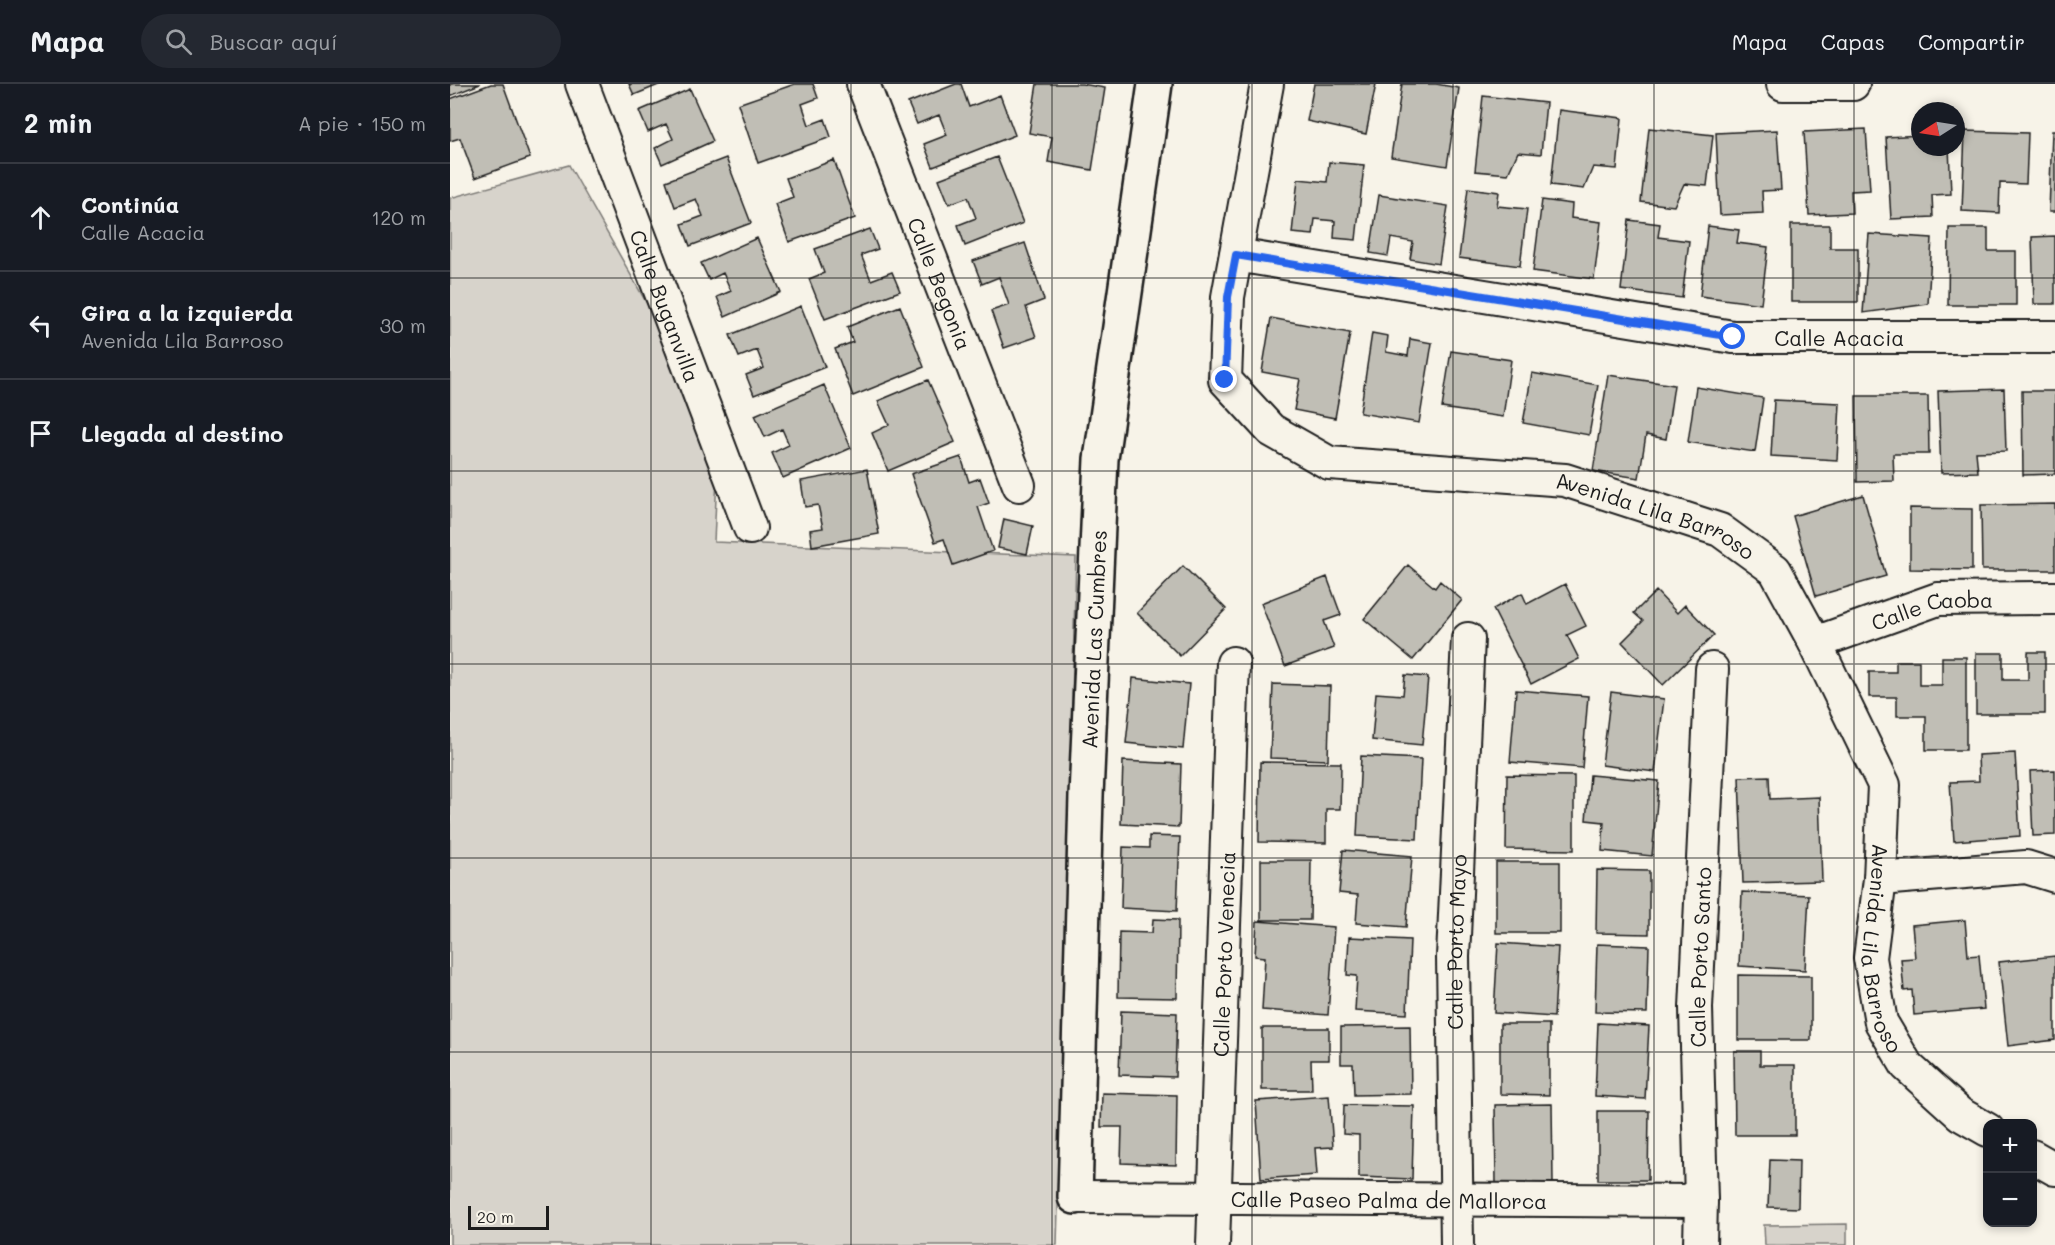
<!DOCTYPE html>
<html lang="es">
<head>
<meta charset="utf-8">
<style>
  :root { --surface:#171b24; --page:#242831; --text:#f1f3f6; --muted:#9ea1a6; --line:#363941 }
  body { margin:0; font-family:Mali,sans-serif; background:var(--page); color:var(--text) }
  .controls { position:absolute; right:18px; bottom:18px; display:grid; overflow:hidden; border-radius:12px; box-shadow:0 3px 9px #0003 }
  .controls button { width:54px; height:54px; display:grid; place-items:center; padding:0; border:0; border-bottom:2px solid var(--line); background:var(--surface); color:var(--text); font:30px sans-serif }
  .compass { position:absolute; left:1461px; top:18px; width:54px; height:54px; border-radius:50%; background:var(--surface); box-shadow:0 3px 9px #0003; rotate:258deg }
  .scale { position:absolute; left:18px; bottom:15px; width:81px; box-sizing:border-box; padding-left:6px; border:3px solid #1c1c1c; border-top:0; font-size:16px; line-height:21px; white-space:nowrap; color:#1c1c1c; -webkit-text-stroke:4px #f7f3e8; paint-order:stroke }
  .stop { position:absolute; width:18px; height:18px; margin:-14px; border:4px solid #2563eb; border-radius:50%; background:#fff }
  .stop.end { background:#2563eb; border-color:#fff; box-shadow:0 2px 6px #0008 }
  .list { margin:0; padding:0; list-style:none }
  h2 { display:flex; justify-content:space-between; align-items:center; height:78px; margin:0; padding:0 24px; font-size:26px }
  h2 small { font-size:20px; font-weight:400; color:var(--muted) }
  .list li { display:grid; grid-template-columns:39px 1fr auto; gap:18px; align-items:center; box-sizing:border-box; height:108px; padding:0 24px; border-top:2px solid var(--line) }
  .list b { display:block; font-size:22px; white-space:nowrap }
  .list p { margin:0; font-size:20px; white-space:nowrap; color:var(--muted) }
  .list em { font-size:20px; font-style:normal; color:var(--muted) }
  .icon { flex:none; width:33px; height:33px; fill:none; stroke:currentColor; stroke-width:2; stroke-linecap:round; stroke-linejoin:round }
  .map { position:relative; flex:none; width:1605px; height:1161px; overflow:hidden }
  header { display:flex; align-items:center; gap:36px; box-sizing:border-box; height:84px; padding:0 30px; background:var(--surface); border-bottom:2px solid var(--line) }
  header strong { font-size:28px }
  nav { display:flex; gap:33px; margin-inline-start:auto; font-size:21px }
  .search { width:420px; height:54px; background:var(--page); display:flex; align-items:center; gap:15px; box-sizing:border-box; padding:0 21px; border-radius:33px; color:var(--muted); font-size:22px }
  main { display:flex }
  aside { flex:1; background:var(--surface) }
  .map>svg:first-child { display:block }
  .green { fill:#d7d3cb; stroke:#7a7874; stroke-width:1.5 }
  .building { fill:#c0beb5; stroke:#1c1c1c; stroke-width:1.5 }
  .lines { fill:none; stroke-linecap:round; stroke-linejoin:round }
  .minor-casing { stroke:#1c1c1c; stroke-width:36 }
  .tertiary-casing { stroke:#1c1c1c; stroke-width:38 }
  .minor { stroke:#f7f3e8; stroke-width:32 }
  .tertiary { stroke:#f7f3e8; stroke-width:33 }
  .route { stroke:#2563eb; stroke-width:8 }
  .grid { fill:none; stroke:#1c1c1c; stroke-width:1.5; stroke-opacity:0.55 }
  .labels { text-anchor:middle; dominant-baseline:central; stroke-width:5; stroke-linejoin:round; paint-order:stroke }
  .street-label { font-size:21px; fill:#1c1c1c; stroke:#f7f3e8 }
</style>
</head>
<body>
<header>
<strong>Mapa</strong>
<div class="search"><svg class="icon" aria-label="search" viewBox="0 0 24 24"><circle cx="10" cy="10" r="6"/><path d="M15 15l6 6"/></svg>Buscar aquí</div>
<nav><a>Mapa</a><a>Capas</a><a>Compartir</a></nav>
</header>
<main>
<aside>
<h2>2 min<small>A pie · 150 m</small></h2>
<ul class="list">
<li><svg class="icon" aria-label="ahead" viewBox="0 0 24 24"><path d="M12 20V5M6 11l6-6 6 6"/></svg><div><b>Continúa</b><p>Calle Acacia</p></div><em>120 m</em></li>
<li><svg class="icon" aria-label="left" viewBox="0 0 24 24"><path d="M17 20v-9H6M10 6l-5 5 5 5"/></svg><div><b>Gira a la izquierda</b><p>Avenida Lila Barroso</p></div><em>30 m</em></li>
<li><svg class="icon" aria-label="arrive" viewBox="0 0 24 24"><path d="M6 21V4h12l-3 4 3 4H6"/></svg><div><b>Llegada al destino</b></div></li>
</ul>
</aside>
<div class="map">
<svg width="1605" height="1161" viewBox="0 0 1605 1161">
  <rect width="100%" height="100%" fill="#f7f3e8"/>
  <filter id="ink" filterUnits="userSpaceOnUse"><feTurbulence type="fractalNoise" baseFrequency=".0167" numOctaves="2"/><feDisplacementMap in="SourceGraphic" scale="12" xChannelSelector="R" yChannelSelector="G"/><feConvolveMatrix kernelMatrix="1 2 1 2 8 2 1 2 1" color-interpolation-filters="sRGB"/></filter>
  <g filter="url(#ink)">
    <path class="green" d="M119 81 269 348 264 458 626 473 607 1161H0V114Z
      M1397 1140V1161H1315L1314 1141Z"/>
    <path class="building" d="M0 0H30L0 12Z
      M41 0H53L80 74 25 94 10 54 0 57V15Z
      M179 0H211L184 11Z
      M345 0H363L368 14 352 20 359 41 375 35 381 53 308 79 288 20Z
      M506 0H511L519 23 550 11 565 51 483 83 474 60 497 51 489 31 467 40 458 19Z
      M587 0H632L655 4 642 86 598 78 602 53 579 49Z
      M864 0H926L916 50 857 37Z
      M952 0H986L1009 4 997 82 941 73Z
      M240 5 263 57 212 80 205 64 223 55 216 40 198 48 189 27Z
      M1033 12 1096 19 1091 70 1068 68 1058 90 1025 87Z
      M1109 26 1172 34 1167 85 1143 83 1134 105 1101 101Z
      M1199 44 1263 51 1257 102 1234 100 1224 122 1191 118Z
      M1416 45 1420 106 1401 107 1402 129 1359 131 1354 48Z
      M1327 46 1331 106 1312 107 1313 129 1270 131 1266 49Z
      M1515 47 1578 49 1576 100 1550 99 1549 129 1512 127Z
      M1602 47H1605V128H1599Z
      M1470 51V63H1499L1501 110 1482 111 1483 133 1441 135 1436 53Z
      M547 73 573 139 515 162 508 141 526 134 518 113 499 120 489 95Z
      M276 74 301 139 240 162 232 140 253 132 246 115 225 123 216 97Z
      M384 76 405 134 339 158 325 120 343 113 336 94Z
      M879 78 914 81 906 156 884 154 885 137 865 135 863 151 842 149 848 95 877 98Z
      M1018 104 1049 108 1047 122 1077 125 1070 182 1009 174Z
      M929 111 998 122 989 180 960 175 963 158 941 154 938 172 920 169Z
      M1092 116 1122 120 1121 134 1151 138 1144 195 1083 187Z
      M1179 136 1210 140 1208 153 1239 157 1232 214 1171 206Z
      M1341 141H1380V164H1408V218H1341Z
      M1258 142 1289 146 1287 159 1318 163 1311 220 1250 212Z
      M1499 144H1538V167H1566V221H1498Z
      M420 145 428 165 411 171 421 196 442 188 450 207 375 235 359 195 374 189 365 165Z
      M1419 150 1482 154 1478 220 1413 229Z
      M1605 152V220H1584L1582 153Z
      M307 154 331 208 275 233 267 213 281 207 273 189 259 196 251 179Z
      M575 159 594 216 576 223 586 253 554 264 541 227 559 221 549 193 532 200 523 177Z
      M351 222 375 283 304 311 296 291 314 284 307 266 289 273 280 251Z
      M450 222 474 283 403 312 385 265 403 258 397 243Z
      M821 234 900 249 885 334 844 326 850 295 812 288Z
      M922 249 938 252 936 268 958 272 960 255 982 259 969 339 910 329Z
      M1001 267 1061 276 1053 333 992 324Z
      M1082 289 1148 301 1139 351 1073 339Z
      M1158 291 1224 301 1216 355 1196 351 1189 394 1143 387Z
      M478 296 505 358 438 387 422 349 439 341 428 317Z
      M374 301 401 364 333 394 322 369 339 361 332 345 315 353 305 331Z
      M1246 303 1313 314 1305 368 1238 358Z
      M1554 305 1556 367 1526 368 1528 388 1491 389 1488 307Z
      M1572 307H1605V390L1573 391Z
      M1406 312H1478L1479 370H1443L1444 397 1407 398Z
      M1324 316 1390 319 1387 376 1321 372Z
      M511 373 519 398 530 394 539 419 528 423 543 467 503 481 494 455 485 458 461 390Z
      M417 385 429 450 362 462 360 446 373 444 368 421 355 423 351 397Z
      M1413 411 1436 492 1366 512 1343 432Z
      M1605 420V486H1532L1531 421Z
      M1460 424 1522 425V486L1460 485Z
      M554 435 583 442 577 470 548 464Z
      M958 481 985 504 990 497 1012 516 963 576 914 535Z
      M733 482 776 525 730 572 687 529Z
      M877 493 891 531 874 537 884 564 835 582 811 519Z
      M1115 500 1136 542 1117 551 1129 575 1081 600 1043 525 1072 509 1077 520Z
      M1206 507 1227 529 1235 521 1264 551 1213 601 1172 558 1193 537 1184 529Z
      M1578 568H1595V630H1526V569H1553V596H1578Z
      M1492 573H1516V666H1476V632H1447V613H1419V588H1446V577H1469V601H1492Z
      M955 591 978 593 972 661 922 656 926 609 953 611Z
      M683 594 739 600 733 665 676 659Z
      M823 600 880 602 878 676 820 674Z
      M1066 606 1138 612 1132 684 1060 678Z
      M1161 608 1214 615 1205 688 1152 681Z
      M1565 669 1570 752 1504 757 1500 698 1529 697 1528 671Z
      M911 672 971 675 967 755 907 752Z
      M673 677 731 680 729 743 671 740Z
      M810 678 891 679 890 725H876V759L809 758Z
      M1605 686V751L1583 752 1580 687Z
      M1057 691 1124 692V766L1056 765Z
      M1140 691 1209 697 1202 772 1152 767 1154 738 1136 736Z
      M1319 692 1320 715 1369 713 1372 797 1293 799 1289 693Z
      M699 752 730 753 727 827 671 824 673 763 699 764Z
      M893 766 962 772 956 843 906 839 908 811 889 809Z
      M811 776H861L860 836H811Z
      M1046 778H1110V849H1046Z
      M1147 786 1199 787V850L1146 849Z
      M1292 808 1359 811 1355 886 1289 882Z
      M703 835 728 836 727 914 668 913 669 848 702 849Z
      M1515 836 1518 872 1529 871 1534 925 1464 931 1462 906 1454 907 1451 875 1465 874 1462 841Z
      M807 837 884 843 878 931 812 926 815 873 805 872Z
      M899 853 960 856 957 930 905 927 907 892 897 891Z
      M1048 859 1108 863 1104 933 1044 929Z
      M1147 860 1199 862 1197 929 1145 928Z
      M1605 872V956L1558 962 1549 878Z
      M1288 891 1361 892V956H1288Z
      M671 927 727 929 725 993 669 991Z
      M1148 939 1199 942 1195 1015 1145 1012Z
      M1050 940H1099V1011L1050 1010Z
      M960 942 961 1010 904 1011 903 980H891V943Z
      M812 944H879V976H861L862 1006H812Z
      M1284 967H1310V981H1345V1051H1285Z
      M652 1009 727 1011 726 1081 671 1079 672 1043H651Z
      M879 1012 883 1063 865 1064 867 1091 811 1095 806 1017Z
      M1102 1020 1103 1099H1046L1045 1021Z
      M894 1021 964 1022 962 1095 909 1093V1051L893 1050Z
      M1148 1027H1199L1198 1096H1148Z
      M1320 1076 1349 1077 1348 1124 1318 1123Z"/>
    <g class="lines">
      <g class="minor-casing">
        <g id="minor">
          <path id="s1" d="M132 0 300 444"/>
          <path id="s2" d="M413 0 569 401"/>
          <path id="s3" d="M817 0 778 213 775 296 821 346 879 379 1115 396 1270 446 1325 486 1365 559 1434 701 1430 795 1420 874 1431 938 1457 982 1510 1030 1538 1046"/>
          <path d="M1333 0H1403"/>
          <path id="s4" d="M786 171 1283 253H1605"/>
          <path id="s5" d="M1365 559 1488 515 1605 514"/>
          <path d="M1430 795 1576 783 1605 792"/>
          <path d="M1582 1072 1605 1085"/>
          <path id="s6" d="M625 1113 1251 1117"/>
          <path id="s7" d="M763 1161 783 579"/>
          <path id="s8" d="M1007 1161 1003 873 1018 555"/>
          <path id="s9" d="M1250 1161 1251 1117 1246 924 1262 585"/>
        </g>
      </g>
      <g class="tertiary-casing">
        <g id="tertiary">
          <path id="s10" d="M625 1113 636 712 651 375 705 0"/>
        </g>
      </g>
      <use href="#minor" class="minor"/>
      <use href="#tertiary" class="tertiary"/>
    </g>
  </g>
  <g class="lines" filter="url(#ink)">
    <path class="route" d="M775 296 778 213 786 171 1283 253"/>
  </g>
  <path class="grid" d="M201 0V1161M401 0V1161M602 0V1161M802 0V1161M1003 0V1161M1204 0V1161M1404 0V1161M0 194H1605M0 387H1605M0 580H1605M0 774H1605M0 968H1605"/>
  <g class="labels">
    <g class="street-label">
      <text stroke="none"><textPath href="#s2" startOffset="214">Calle Begonia</textPath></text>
      <text stroke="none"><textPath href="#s1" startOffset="237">Calle Buganvilla</textPath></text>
      <text stroke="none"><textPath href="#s4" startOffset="610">Calle Acacia</textPath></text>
      <text stroke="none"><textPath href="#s3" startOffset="768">Avenida Lila Barroso</textPath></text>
      <text stroke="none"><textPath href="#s5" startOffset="123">Calle Caoba</textPath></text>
      <text stroke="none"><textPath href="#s10" startOffset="558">Avenida Las Cumbres</textPath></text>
      <text stroke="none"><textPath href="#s8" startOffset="303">Calle Porto Mayo</textPath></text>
      <text stroke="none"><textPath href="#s3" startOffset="1308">Avenida Lila Barroso</textPath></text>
      <text stroke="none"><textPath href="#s7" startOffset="291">Calle Porto Venecia</textPath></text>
      <text stroke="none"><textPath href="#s9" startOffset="288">Calle Porto Santo</textPath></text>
      <text stroke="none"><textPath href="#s6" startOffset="314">Calle Paseo Palma de Mallorca</textPath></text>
    </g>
  </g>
</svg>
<div class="controls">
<button>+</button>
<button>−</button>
</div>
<svg class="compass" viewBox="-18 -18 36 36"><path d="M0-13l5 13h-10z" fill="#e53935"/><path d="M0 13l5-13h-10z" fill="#9ea1a6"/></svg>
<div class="scale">20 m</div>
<div class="stop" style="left:1283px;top:253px"></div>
<div class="stop end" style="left:775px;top:296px"></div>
</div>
</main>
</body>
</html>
